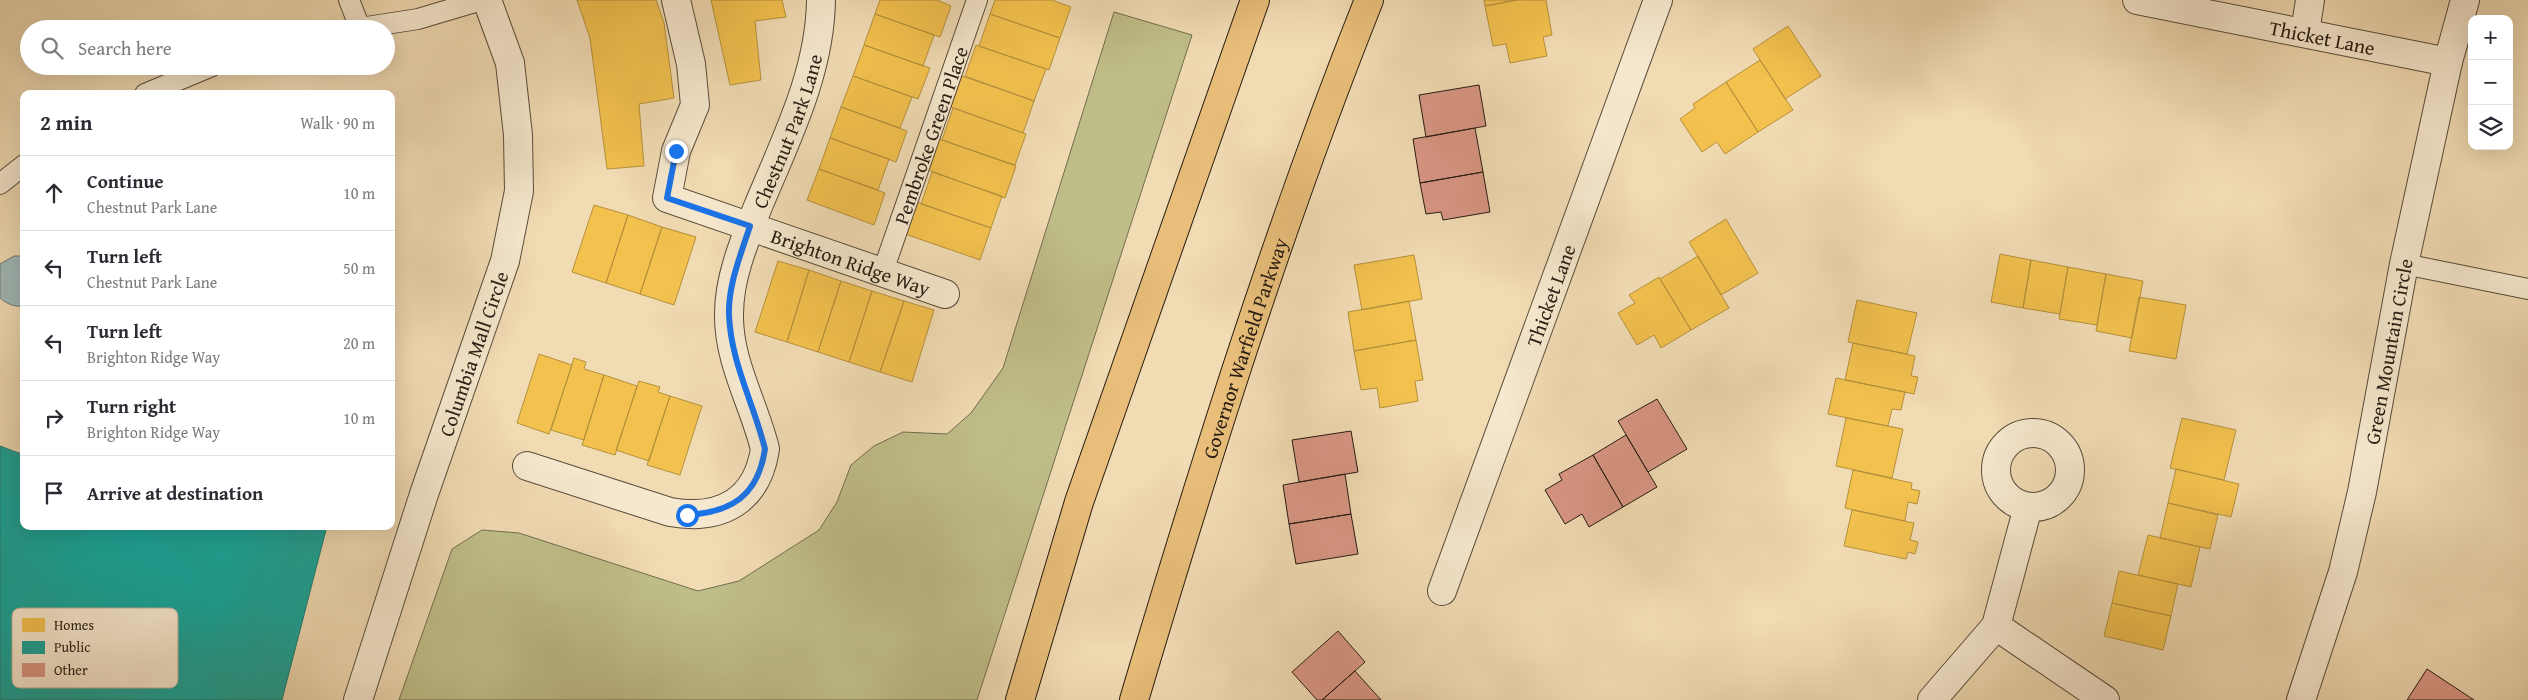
<!DOCTYPE html>
<html lang="en">
<head>
<meta charset="utf-8">
<style>
  :root { --surface:#fff; --page:#f7f7f7; --text:#2b2b33; --muted:#7c7c81; --line:#e1e1e2 }
  body { margin:0; font-family:"Gentium Book Plus",serif; background:var(--page); color:var(--text) }
  .controls { position:absolute; right:15px; top:15px; display:grid; overflow:hidden; border-radius:10px; box-shadow:0 5px 20px #0002 }
  .controls button { width:45px; height:45px; display:grid; place-items:center; padding:0; border:0; border-bottom:1px solid var(--line); background:var(--surface); color:var(--text); font:25px sans-serif }
  .stop { position:absolute; width:15px; height:15px; margin:-11px; border:4px solid #1a73e8; border-radius:50%; background:#fff }
  .stop.end { background:#1a73e8; border-color:#fff; box-shadow:0 1px 5px #0008 }
  .list { margin:0; padding:0; list-style:none }
  h2 { display:flex; justify-content:space-between; align-items:center; height:65px; margin:0; padding:0 20px; font-size:21px }
  h2 small { font-size:16px; font-weight:400; color:var(--muted) }
  .list li { display:grid; grid-template-columns:32px 1fr auto; gap:15px; align-items:center; box-sizing:border-box; height:75px; padding:0 20px; border-top:1px solid var(--line) }
  .list b { display:block; font-size:19px; white-space:nowrap }
  .list p { margin:0; font-size:16px; white-space:nowrap; color:var(--muted) }
  .list em { font-size:16px; font-style:normal; color:var(--muted) }
  .icon { flex:none; width:28px; height:28px; fill:none; stroke:currentColor; stroke-width:2; stroke-linecap:round; stroke-linejoin:round }
  .map { position:relative; flex:none; width:2528px; height:700px; overflow:hidden }
  .search { position:absolute; background:var(--surface); box-shadow:0 5px 20px #0002; left:20px; top:20px; width:375px; height:55px; display:flex; align-items:center; gap:12px; box-sizing:border-box; padding:0 18px; border-radius:28px; color:var(--muted); font-size:19px }
  .panel { position:absolute; background:var(--surface); box-shadow:0 5px 20px #0002; left:20px; top:90px; width:375px; height:440px; border-radius:10px }
  .map>svg:first-child { display:block }
  .green { fill:#bfbe89; stroke:#726d4e }
  .water { fill:#a0b8b8; stroke:#6f7a76 }
  .homes { fill:#f2c14e; stroke:#b5903c }
  .public { fill:#17a398; stroke:#1c7a70 }
  .building { fill:#d99684; stroke:#261c13 }
  .lines { fill:none; stroke-linecap:round; stroke-linejoin:round }
  .service-casing { stroke:#594c3b; stroke-width:22 }
  .minor-casing { stroke:#594c3b; stroke-width:30 }
  .primary-casing { stroke:#261c13; stroke-width:30 }
  .service { stroke:#f6e8ce; stroke-width:20 }
  .minor { stroke:#f6e8ce; stroke-width:28 }
  .primary { stroke:#e8be7a; stroke-width:28 }
  .route { stroke:#1a73e8; stroke-width:6 }
  .labels { text-anchor:middle; dominant-baseline:central; stroke-width:5; stroke-linejoin:round; paint-order:stroke }
  .street-label { font-size:20px; fill:#261c13; stroke:#f6e8ce }
  .key { fill:#f6e8ce; stroke:#b8ab96; stroke-width:1 }
  .key-label { font-size:14px; fill:#261c13 }
</style>
</head>
<body>
<div class="map">
<svg width="2528" height="700" viewBox="0 0 2528 700">
  <rect width="100%" height="100%" fill="#f1dbb3"/>
  <filter id="stains"><feTurbulence type="fractalNoise" baseFrequency=".004" numOctaves="4"/><feColorMatrix values="0 0 0 0 .2 0 0 0 0 .09 0 0 0 0 .02 0 0 0 .5 -.17"/></filter>
  <radialGradient id="worn" r=".72"><stop offset=".6" stop-color="#630" stop-opacity="0"/><stop offset="1" stop-color="#630" stop-opacity=".3"/></radialGradient>
  <path class="green" d="M1114 12 1192 35 977 700H399L452 549 482 530 519 533 698 591 739 581 819 530 837 502 851 465 874 446 903 432 947 434 971 413 1003 368Z"/>
  <path class="water" d="M14 256H24V306C14 307 7 304 0 298V264Z"/>
  <path class="homes" d="M577 0H656L664 23 674 98 639 104 644 166 607 169 590 38Z
    M711 0H782L786 17 755 21 761 80 730 85Z
    M880 0H937L951 6 940 37 875 14Z
    M995 0H1052L1071 7 1060 38 990 14Z
    M1484 0H1517L1485 6Z
    M1517 0H1546L1552 35 1543 37 1547 56 1510 63 1506 44 1493 46 1485 6Z
    M875 14 934 35 923 66 864 45Z
    M990 14 1060 38 1049 70 979 46Z
    M1788 26 1821 76 1785 99 1753 49Z
    M864 45 930 68 918 99 853 76Z
    M976 45 1046 69 1034 101 965 76Z
    M1760 60 1793 110 1758 132 1726 82Z
    M853 76 912 97 900 128 841 107Z
    M962 76 1034 101 1023 133 951 107Z
    M1726 82 1758 132 1725 154 1717 142 1702 152 1680 119 1695 108 1693 104Z
    M841 107 907 131 896 162 830 138Z
    M953 108 1026 134 1015 165 942 140Z
    M830 138 889 159 878 190 819 169Z
    M939 139 1016 166 1005 198 928 170Z
    M819 169 885 193 874 225 807 200Z
    M932 172 1002 196 991 228 921 204Z
    M917 202 991 228 980 260 905 234Z
    M594 205 628 215 606 283 572 272Z
    M628 215 662 227 640 294 606 283Z
    M1726 219 1758 273 1721 295 1689 242Z
    M662 227 696 237 674 305 640 294Z
    M2000 254 2031 260 2023 308 1991 302Z
    M1414 255 1422 299 1362 310 1354 265Z
    M1698 256 1729 308 1691 330 1660 279Z
    M2031 260 2068 267 2060 314 2023 308Z
    M778 261 809 270 787 342 755 332Z
    M2068 267 2106 274 2097 325 2059 319Z
    M809 270 841 281 818 352 787 342Z
    M2106 274 2143 281 2132 338 2096 331Z
    M1659 277 1691 330 1661 348 1654 335 1637 345 1618 313 1635 303 1629 295Z
    M841 281 872 291 849 362 818 352Z
    M872 291 904 301 880 372 849 362Z
    M2139 297 2186 305 2176 359 2129 351Z
    M1857 300 1917 313 1907 354 1848 342Z
    M904 301 934 310 912 382 880 372Z
    M1409 301 1416 340 1354 351 1348 312Z
    M1416 340 1423 380 1415 381 1418 401 1380 408 1377 388 1361 390 1354 351Z
    M1853 343 1915 356 1911 376 1918 377 1914 394 1845 380Z
    M539 354 572 365 549 434 517 423Z
    M574 358 586 362 584 369 604 375 584 440 551 430Z
    M604 375 637 386 615 455 582 445Z
    M1836 378 1905 392 1901 410 1892 409 1888 426 1828 414Z
    M639 381 660 387 658 392 670 396 649 461 616 450Z
    M670 396 702 406 680 475 647 465Z
    M1846 418 1903 429 1892 478 1836 466Z
    M2182 418 2236 430 2224 480 2170 468Z
    M2176 469 2239 484 2231 517 2168 503Z
    M1853 470 1912 483 1911 489 1920 491 1917 504 1908 502 1905 521 1845 508Z
    M2168 503 2218 515 2210 549 2160 538Z
    M1852 510 1914 523 1910 540 1918 542 1915 554 1908 552 1906 559 1844 546Z
    M2148 535 2200 547 2191 587 2138 575Z
    M2119 571 2178 584 2171 616 2112 603Z
    M2112 603 2171 616 2163 650 2104 636Z"/>
  <path class="public" d="M0 446 24 455V526H327L282 700H0Z"/>
  <path class="building" d="M1479 85 1486 126 1426 137 1419 95Z
    M1475 128 1483 172 1420 183 1413 139Z
    M1483 172 1490 212 1443 220 1441 212 1426 214 1420 183Z
    M1657 399 1687 449 1648 472 1618 421Z
    M1351 431 1358 472 1299 482 1292 440Z
    M1626 435 1657 487 1623 507 1593 455Z
    M1593 455 1623 507 1589 527 1582 514 1565 524 1545 490 1562 480 1559 474Z
    M1345 474 1351 514 1289 524 1283 485Z
    M1351 514 1358 554 1296 564 1289 524Z
    M1338 631 1365 662 1322 700H1317L1292 672Z
    M2427 669 2474 700H2407Z
    M1355 671 1381 700H1322Z"/>
  <g class="lines">
    <g class="service-casing">
      <g id="service">
        <path d="M349 0 360 28"/>
        <path d="M354 29 418 19 482 0"/>
        <path d="M145 94 212 66"/>
        <path d="M0 184 24 165"/>
        <path d="M2404 264 2528 289"/>
        <path id="s1" d="M883 271 977 0"/>
      </g>
    </g>
    <g class="minor-casing">
      <g id="minor">
        <path id="s2" d="M676 0 691 64 695 105 676 151 667 198 945 294"/>
        <path id="s3" d="M2137 0 2448 62"/>
        <path d="M2305 32 2310 0"/>
        <circle cx="2033" cy="470" r="37"/>
        <path id="s4" d="M527 466 670 512C721 521 757 501 765 449 754 404 728 361 729 314 729 278 744 242 757 209 785 141 820 74 821 0"/>
        <path id="s5" d="M1442 591 1658 0"/>
        <path d="M1996 626 2105 700"/>
        <path id="s6" d="M358 700 424 494 505 261 519 191 518 135 510 63 487 0"/>
        <path d="M1932 700 1996 626 2028 507"/>
        <path id="s7" d="M2301 700 2343 572 2362 492 2404 264 2448 62 2465 0"/>
      </g>
    </g>
    <g class="primary-casing">
      <g id="primary">
        <path d="M1020 700 1079 502 1255 0"/>
        <path id="s8" d="M1134 700C1204 465 1278 228 1369 0"/>
      </g>
    </g>
    <use href="#service" class="service"/>
    <use href="#minor" class="minor"/>
    <use href="#primary" class="primary"/>
  </g>
  <g class="lines">
    <path class="route" d="M676 151 667 198 750 226C741 254 728 285 729 315 731 363 754 404 765 449 758 496 732 512 687 515"/>
  </g>
  <g class="labels">
    <g class="street-label">
      <text stroke="none"><textPath href="#s3" startOffset="189">Thicket Lane</textPath></text>
      <text stroke="none"><textPath href="#s4" startOffset="614">Chestnut Park Lane</textPath></text>
      <text stroke="none"><textPath href="#s1" startOffset="144">Pembroke Green Place</textPath></text>
      <text stroke="none"><textPath href="#s2" startOffset="399">Brighton Ridge Way</textPath></text>
      <text stroke="none"><textPath href="#s5" startOffset="315">Thicket Lane</textPath></text>
      <text stroke="none"><textPath href="#s8" startOffset="369">Governor Warfield Parkway</textPath></text>
      <text stroke="none"><textPath href="#s7" startOffset="360">Green Mountain Circle</textPath></text>
      <text stroke="none"><textPath href="#s6" startOffset="365">Columbia Mall Circle</textPath></text>
    </g>
  </g>
  <rect x="12" y="608" width="166" height="80" rx="8" class="key"/>
  <rect x="22" y="618" width="23" height="14" fill="#f2c14e"/>
  <rect x="22" y="641" width="23" height="13" fill="#17a398"/>
  <rect x="22" y="663" width="23" height="14" fill="#d99684"/>
  <g class="key-label">
    <text x="54" y="630">Homes</text>
    <text x="54" y="652">Public</text>
    <text x="54" y="675">Other</text>
  </g>
  <rect width="100%" height="100%" filter="url(#stains)"/>
  <rect width="100%" height="100%" fill="url(#worn)"/>
</svg>
<div class="controls">
<button>+</button>
<button>−</button>
<button><svg class="icon" aria-label="layers" viewBox="0 0 24 24"><path d="M12 4l9 5-9 5-9-5zM3 14l9 5 9-5"/></svg></button>
</div>
<div class="stop" style="left:687px;top:515px"></div>
<div class="stop end" style="left:676px;top:151px"></div>
<div class="search"><svg class="icon" aria-label="search" viewBox="0 0 24 24"><circle cx="10" cy="10" r="6"/><path d="M15 15l6 6"/></svg>Search here</div>
<section class="panel">
<h2>2 min<small>Walk · 90 m</small></h2>
<ul class="list">
<li><svg class="icon" aria-label="ahead" viewBox="0 0 24 24"><path d="M12 20V5M6 11l6-6 6 6"/></svg><div><b>Continue</b><p>Chestnut Park Lane</p></div><em>10 m</em></li>
<li><svg class="icon" aria-label="left" viewBox="0 0 24 24"><path d="M17 20v-9H6M10 6l-5 5 5 5"/></svg><div><b>Turn left</b><p>Chestnut Park Lane</p></div><em>50 m</em></li>
<li><svg class="icon" aria-label="left" viewBox="0 0 24 24"><path d="M17 20v-9H6M10 6l-5 5 5 5"/></svg><div><b>Turn left</b><p>Brighton Ridge Way</p></div><em>20 m</em></li>
<li><svg class="icon" aria-label="right" viewBox="0 0 24 24"><path d="M7 20v-9h11M14 6l5 5-5 5"/></svg><div><b>Turn right</b><p>Brighton Ridge Way</p></div><em>10 m</em></li>
<li><svg class="icon" aria-label="arrive" viewBox="0 0 24 24"><path d="M6 21V4h12l-3 4 3 4H6"/></svg><div><b>Arrive at destination</b></div></li>
</ul>
</section>
</div>
</body>
</html>
